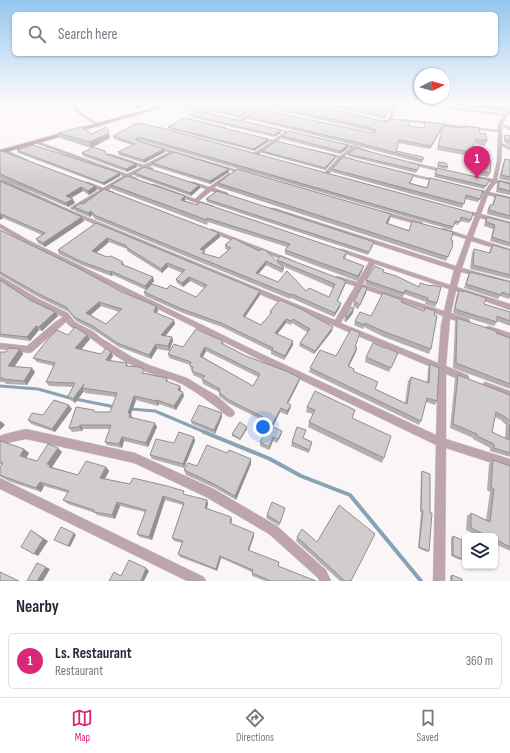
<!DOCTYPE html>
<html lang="en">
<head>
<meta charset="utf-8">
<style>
  :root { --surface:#fff; --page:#f2f2f3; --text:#1f2937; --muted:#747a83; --line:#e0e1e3; --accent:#db2777 }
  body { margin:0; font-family:"Sofia Sans Condensed",sans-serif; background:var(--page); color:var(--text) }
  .controls { position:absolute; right:12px; bottom:12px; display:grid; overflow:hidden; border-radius:6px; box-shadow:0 1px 3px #0004 }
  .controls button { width:36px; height:36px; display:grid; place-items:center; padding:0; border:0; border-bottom:1px solid var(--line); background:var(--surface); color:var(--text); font:20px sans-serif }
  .compass { position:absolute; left:414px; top:68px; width:36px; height:36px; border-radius:50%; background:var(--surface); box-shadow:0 1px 3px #0004; rotate:84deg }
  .you { position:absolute; left:263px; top:427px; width:14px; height:14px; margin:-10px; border:3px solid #fff; border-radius:50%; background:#1a73e8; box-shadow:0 0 0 6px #1a73e833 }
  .badge { display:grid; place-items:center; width:26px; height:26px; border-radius:50%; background:var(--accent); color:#fff; font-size:13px; font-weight:700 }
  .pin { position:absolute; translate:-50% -33px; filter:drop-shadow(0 1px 2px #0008) }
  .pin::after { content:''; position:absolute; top:21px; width:14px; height:12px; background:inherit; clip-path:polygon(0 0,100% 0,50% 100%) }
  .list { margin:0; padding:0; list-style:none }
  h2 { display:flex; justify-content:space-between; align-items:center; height:52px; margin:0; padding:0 16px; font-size:17px }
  h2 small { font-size:13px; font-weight:400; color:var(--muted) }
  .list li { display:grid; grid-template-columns:26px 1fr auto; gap:12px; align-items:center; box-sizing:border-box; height:56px; margin:0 8px 8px; padding:0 8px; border:1px solid var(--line); border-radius:6px }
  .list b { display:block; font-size:15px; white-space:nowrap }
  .list p { margin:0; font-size:13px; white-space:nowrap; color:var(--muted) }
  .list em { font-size:13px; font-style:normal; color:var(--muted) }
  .icon { flex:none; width:22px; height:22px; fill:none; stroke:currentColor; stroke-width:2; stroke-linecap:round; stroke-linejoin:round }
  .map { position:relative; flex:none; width:510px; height:581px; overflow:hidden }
  .search { position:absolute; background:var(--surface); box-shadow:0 1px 3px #0004; left:12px; right:12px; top:12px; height:44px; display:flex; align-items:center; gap:10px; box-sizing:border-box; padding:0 14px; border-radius:6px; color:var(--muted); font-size:15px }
  .sheet { height:116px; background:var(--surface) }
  nav { display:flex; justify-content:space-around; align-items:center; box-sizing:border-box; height:56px; border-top:1px solid var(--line); background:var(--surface); font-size:11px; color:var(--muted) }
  nav a { display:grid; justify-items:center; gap:2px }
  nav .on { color:var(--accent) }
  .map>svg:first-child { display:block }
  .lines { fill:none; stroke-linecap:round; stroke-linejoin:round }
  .stream-far1 { stroke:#88a3b4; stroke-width:3 }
  .stream { stroke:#88a3b4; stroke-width:4 }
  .street-casing { stroke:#d5d1d2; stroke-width:1 }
  .secondary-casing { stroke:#d5d1d2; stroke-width:1 }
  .street { fill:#bda4ad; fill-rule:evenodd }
  .secondary { fill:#9f7d89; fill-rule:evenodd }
  .wall { fill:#b4b0b1; fill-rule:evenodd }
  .shaded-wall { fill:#929090 }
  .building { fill:#d1cdce; stroke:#929090; fill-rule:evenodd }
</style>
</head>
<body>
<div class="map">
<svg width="510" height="581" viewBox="0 0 510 581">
  <rect width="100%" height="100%" fill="#faf5f7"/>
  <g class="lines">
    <path class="stream-far1" d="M0 386 38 389 70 398
      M75 399 115 407
      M130 409 155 411 207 433"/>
    <path class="stream" d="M204 432 270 459 301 476 350 495 421 581"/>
    <g class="street-casing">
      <path id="street" d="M72 103H76L77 108 94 103H101L78 110 100 125V127H98L76 112Z
        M232 103H239L257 107 262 103H266L260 108 287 115 285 116 258 110 244 121 299 134 297 135 289 133 277 141 286 143V145L275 143 256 156H252V154L271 142 259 139V137L273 140 285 132 226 119 225 118 227 117 240 120 255 109Z
        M394 103H398L391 121 389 122H382V120H388Z
        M402 103H416L505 114 510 112V114L507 116 502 124 510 127V130L502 126V143L510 147V150L502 146 501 161 497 180 510 182V186L496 183 489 192 510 197V201L488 195 481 214 510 222V226L480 218 473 237 510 249V253L471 241 462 268 510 281V285L461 272 457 287 510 304V310L456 291 451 313 469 319 470 321 469 323 466 324 450 319 446 366 468 375 469 378 468 381 465 382 446 374V439L510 459V469L446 448 445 581H433L436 445 260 360 24 242 0 228V224L2 225 28 240 266 356 436 435 438 370 66 212 0 182V179H2L70 210 335 320 355 286 335 280 334 278 337 276 357 282 369 262 338 251 337 250 338 249H342L450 285 454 270 270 210V208H274L456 266 466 239 441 231 440 230 443 228 467 236 475 216 470 214 473 212 476 213 483 194 480 192 483 190 485 191 491 182 472 177 474 176 493 179 497 161 498 132 402 121 400 120 402 119 498 130V124L504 116ZM375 264 449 289 444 311 363 284ZM361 288 443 316 441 325 438 363 341 323Z
        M172 104 206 112 207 113 205 114 171 106Z
        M187 118 225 127 226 128 224 129 186 120V118Z
        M35 141H37L127 174 141 167 107 156V154H111L144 165 169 152 139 143 138 142 140 141 247 173 243 174 174 153 149 167 153 168V170L145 169 131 176 137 178V180L127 178 108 190 114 192V194L104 192 73 210 70 208 71 207 100 190 84 184V182H88L103 188 123 176 35 143Z
        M338 143 356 146 371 152 369 153 354 149 344 157 353 159V161L342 159 328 175H324V173L338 158 308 150 310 149 340 156 350 148 338 145Z
        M2 150H6L28 160 24 161 2 152Z
        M410 162 446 170V171L442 172 410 164Z
        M403 172 438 180 440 181 438 182 403 174Z
        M229 173 233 174 214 188 228 193V195H224L211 191 199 201 214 206 215 207 212 209 149 185 154 184 195 199 206 189 190 184V182H194L209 187Z
        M382 211 422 222 423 223 420 225 380 214V212Z
        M212 229 290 259 291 260 288 262 286 261 210 232 209 231Z
        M0 276 39 299 68 313 75 322 94 332 101 338 132 357 149 365 187 378 217 396 233 410 235 413 233 416 230 417 227 416C213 404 198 393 182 384 170 378 156 376 144 371 125 363 106 350 89 337 82 331 72 330 66 322L32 352 29 353 0 349V343L27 346 55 322 63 317 33 303 0 281Z
        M489 326 510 333V339L486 331 485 329 486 327Z
        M486 382 510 391V399L483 389 482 386 483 383Z
        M26 429 135 453 214 489 277 526 326 570 331 581H319L318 578 269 534 206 497 134 463 26 439 7 443 0 447V436L5 434Z
        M0 478 204 577 206 581H187L0 489Z"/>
    </g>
    <g class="secondary-casing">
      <path id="secondary" d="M170 103H179L0 154V150Z"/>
    </g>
    <use href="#street" class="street"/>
    <use href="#secondary" class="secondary"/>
  </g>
  <path class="wall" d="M123 103H159L133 109Z
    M179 103H238L252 110 240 118 180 104Z
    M248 103H259L257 105Z
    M315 103H360L388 112 385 119Z
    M371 103H393L391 107Z
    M433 103H510V112L502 111Z
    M264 104 386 122 424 128V122L444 126 464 128V126L480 133 487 141 485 146 474 143 470 156 437 150 443 128 430 149 398 143 396 151 423 160 422 163 354 145 248 119V117L372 133 374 132 264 107Z
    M190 115 281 133 274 137 191 117Z
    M137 123 471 220 469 223 460 221 458 225 454 224 452 230 139 140 138 141 165 152 144 163 119 155 118 152 132 145 114 139 113 136Z
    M168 127 268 139V142L254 151 169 129Z
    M58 133 92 134 110 138 91 148 60 138Z
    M505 135 510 136V146L504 142V138Z
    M282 136 347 149 340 154 282 139Z
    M17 150 120 176 104 185 18 153Z
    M262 151 336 156 335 159 325 170 262 153Z
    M0 152 95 186 97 190 89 195 83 191 71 198 75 203 68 207 0 178Z
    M82 153 106 154 136 164 137 167 127 172 83 156Z
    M348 154 420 165 416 173 348 156Z
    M474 158 490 173 488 177 471 173 472 162Z
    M505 159 510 160V181L499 179 503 163Z
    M439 162 448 167 447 169 437 167Z
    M152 163 229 169V172L210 184 153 166Z
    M437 168 490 180 484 189 434 177Z
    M332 169 413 178 410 183 427 188 430 178 480 199 478 202 465 199 462 208 332 172Z
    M134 173 199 185 200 188 191 196 135 176Z
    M0 181 82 217 84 221 45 247 38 243 36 239 42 235 3 218 0 220Z
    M499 181 510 184V195L496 192 497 185Z
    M218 183 390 219 387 224 409 230 451 240 452 244 453 245 446 261 218 187Z
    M111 185 185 196V201L197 205 347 252 346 256 345 259 362 271 357 281 285 254V250L287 247 208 222 207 225 112 189Z
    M496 195 510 198V220L487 214 488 208 490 205H492L494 198Z
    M206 199 373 245 368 255 207 202Z
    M83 204 219 233 220 237 204 250 205 254 219 258 228 250 225 249V245L277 262V260L346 281 345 285 337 301 340 307 334 317 291 298 290 299 95 219 92 215 90 217 75 211 74 207ZM266 265 282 273 283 272 284 268 280 265 333 288 329 297 278 282 258 274Z
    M487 217 510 223V247L490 241 493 229 484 226 485 221Z
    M96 223 260 291V295L245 317 261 325 270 315V311L332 331 314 354 299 346 300 343 307 332 292 323 291 325 286 323 277 334 293 345 284 360 271 354V351L222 327 183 313 145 296 144 292 167 289 196 297 204 288 190 281 183 287 177 283 176 279 182 273 168 267 162 273 127 251V249L109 242 96 252 107 257 123 262 124 265 153 277 154 281 146 290 113 275 111 276 82 265 59 254 58 250Z
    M0 230 122 292 156 306 158 310 157 313 175 324 165 336 172 337 173 341 169 351 157 349 151 359 119 347 95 331 76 321 69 312 40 298 0 275ZM101 306 119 312 106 324 91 315Z
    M493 245 510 250V279L470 269 472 253 474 249 489 253 490 249Z
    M383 272 437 303 435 307 425 304 426 302 404 294 403 297 365 284 366 280Z
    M470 272 510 282V297L509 299 500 296 498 299 464 288 468 275Z
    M0 280 30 300 58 316 42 331 39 330 30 341 0 337Z
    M459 290 484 304 510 312V326L497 321V322L494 326 455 314 453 312 457 294Z
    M366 293 358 309 353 306 354 301Z
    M401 302 424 311 425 308 434 315 431 349 429 354 384 337 364 327 363 329 354 325 355 321 371 316Z
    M353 313 346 322 344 321 345 317Z
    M457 318 496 333 510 338V389L453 368 455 322Z
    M68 335 90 339 81 350 101 354 111 352 113 356 110 361 127 363 128 366 145 373 167 378 168 382 180 386 181 391 184 396 176 410 159 404 158 406 136 400 131 414 132 417 157 427 148 447 124 441 122 448 107 445 105 442 110 429H83L82 431 72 432 69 428 95 412H110L116 397 85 393 84 391 75 403 70 400 68 396 73 387 49 386 46 382 54 366 37 362 33 358Z
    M223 341 224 345 246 356 300 378 299 382 288 404 291 405 290 409 287 415 280 412 273 427 282 431 281 435 277 443 273 441 269 450 260 446V442L264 436 262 435V431L261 430V426L264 421 228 403 219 396V392L203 384 202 379 193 375 192 371 191 370 190 365 169 358 168 354 183 347ZM206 351 258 377 253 386 203 357Z
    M355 347H357L356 352 349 366 354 369 353 371 375 389 405 403 408 381 411 377 427 382 428 368 430 364 437 401 435 405 426 402 421 421 419 425 309 372 310 368 336 356Z
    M20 349 23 354 14 367 35 372 27 385 6 384 4 382H0V352H6Z
    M398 353 389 372 365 362 366 357Z
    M458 375 510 395V457L490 451V448L473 439V438L450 428 455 379ZM495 417 501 420 506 425 505 439 492 432Z
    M307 407 352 418 384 458 382 463 308 427 309 422 313 414 306 412Z
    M72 409 55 432 31 424 28 420 43 415Z
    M222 413V417L215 434 192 424 191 421Z
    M247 427V429L240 440 232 436V434Z
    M194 437 195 441 184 468 152 459 150 455Z
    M304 438 312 442 309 453 291 446 292 442Z
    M0 441 24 449 29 453 26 458 37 461 62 452 52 467 78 475 106 467 109 471 105 479 185 495 207 500 208 504 207 508 232 520 231 524 254 533V536L249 551 278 566 316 581H265L252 576V572L221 558 217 571 180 557 178 554 182 543 174 541 172 538 183 505 165 500 152 540 140 537 137 534 145 512 120 506 115 519 97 515 95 513 68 504 63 500 68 493 44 486 41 492 11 482 1 477 0 476V467L2 465 0 464Z
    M227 453 251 459V464L236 500 215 488 186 475 184 470 197 466Z
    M493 460 510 466V551L495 544V536H478L466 530 467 516 471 513 486 520 490 492 487 490 489 464Z
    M422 471 429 551 427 552 418 548 421 512H420L421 472Z
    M284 511 279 526 266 518 267 515Z
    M453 536 462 559 460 560 451 556V538Z
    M297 537 317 542 351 581H340L296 541Z
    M452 575 462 581H450V576Z"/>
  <path class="shaded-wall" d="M146 103H159L133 109 132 106Z
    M252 107V110L240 118V116Z
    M444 124 443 127 430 149 431 146Z
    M281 130V133L274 137V135Z
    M109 133 110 138 91 148 90 142Z
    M139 137V140L137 142 136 139Z
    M268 139V142L254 151V149Z
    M348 145 347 149 340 154V151Z
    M164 149 165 152 144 163 143 160Z
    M336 156 335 159 325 170V168Z
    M136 164 137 167 127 172 126 169Z
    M229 169V172L210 184V181Z
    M120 173V176L104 185 103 183Z
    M199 185 200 188 191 196 190 193Z
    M95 186 97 190 89 195 88 191Z
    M81 187 83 191 67 200 66 196Z
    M185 196V201L182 204 181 200Z
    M73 199 75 203 68 207 66 203Z
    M91 211 92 215 90 217 88 213Z
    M1 214 3 218 0 220V215Z
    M391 214 390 219 385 228 386 223Z
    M82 217 84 221 45 247 43 243Z
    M219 233 220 237 201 253 200 249Z
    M107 238 109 242 94 255 92 251Z
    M266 261V265L256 277V273Z
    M167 263 168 267 162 273 161 269Z
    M364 266 362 271 357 281 358 276Z
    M111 271 113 275 111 276 110 272Z
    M153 277 154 281 146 290 145 286Z
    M189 277 190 281 183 287 182 283Z
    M346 281 345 285 336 305 337 301Z
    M367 288 366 293 358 309 360 305Z
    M260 291V295L243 320V316Z
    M99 302 101 306 88 317 86 313Z
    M341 303 340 307 334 317 335 313Z
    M156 306 158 310 155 316 154 312Z
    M354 308 353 313 346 322 347 317Z
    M55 312 58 316 42 331 39 327Z
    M286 319V323L275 337V333Z
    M174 320 175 324 163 339 161 335Z
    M36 326 39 330 30 341 27 337Z
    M333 327 332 331 314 354 315 351Z
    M87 335 90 339 78 353 75 348Z
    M172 337 173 341 169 351 168 346Z
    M293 341V345L284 360 285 356Z
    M156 344 157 349 151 359 149 355Z
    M205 347 206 351 201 360 200 356Z
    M357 347 356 352 347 370 348 366Z
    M20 349 23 354 12 370 8 366Z
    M111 352 113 356 108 364 106 360Z
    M32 368 35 372 27 385 24 381Z
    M300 378 299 382 286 407 287 403Z
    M84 384 82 388 84 391 75 403 73 399Z
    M180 386 181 390 179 394 178 390Z
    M183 392 184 396 176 410 174 406Z
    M134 396 136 400 131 414 132 418 131 421 128 413Z
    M157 400 159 404 158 406 156 401Z
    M69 405 72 409 55 432 52 429Z
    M291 405 290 409 287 415V411Z
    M281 408 280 412 271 430V426Z
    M222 413V417L215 434 214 430Z
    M1 421 5 425 0 430V422Z
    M155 423 157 427 148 447 146 443Z
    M80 425 83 429 82 431 79 427Z
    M247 427V429L240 440V439Z
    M282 431 281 435 277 443 278 439Z
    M122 437 124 441 122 448 119 444Z
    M194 437 195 441 184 468 183 464Z
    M273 437V441L269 450V447Z
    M58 448 62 452 52 467 54 469 49 467 47 464Z
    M24 449 29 453 25 460 20 456Z
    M251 459V464L236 500 235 496Z
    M106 467 109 471 103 482 100 478Z
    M40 482 44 486 41 492 36 488Z
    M163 496 165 500 152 540 149 537Z
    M207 500 208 504 206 511 205 508Z
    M117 502 120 506 115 519 112 515Z
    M231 517 232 520 230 526V523Z
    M31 530 48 541 38 556 34 554Z
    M74 533 76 535 70 547 68 546Z
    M254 533V536L248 553V550Z
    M220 556 221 558 217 571 216 569Z
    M46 567 50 569 43 581H37Z
    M146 568 149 571 144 581H141Z"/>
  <path class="building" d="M127 103H146L132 106Z
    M187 103H238L252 107 240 116Z
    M265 103H306L386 122 392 119 410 121 409 126 425 128 424 122 444 124 431 146 399 140 396 151 423 157V160L355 142 248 117 259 109 372 133 376 131 375 129 264 104Z
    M327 103H360L389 109 385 117Z
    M460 103H510V109L503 108Z
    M198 111 281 130 274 135 190 115Z
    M184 118 268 139 254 149 168 127Z
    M137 123 158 127 473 213 471 220 461 217 460 222 455 221 453 227 139 137 136 139 138 141 164 149 143 160 118 152 135 144 113 136Z
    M443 126 465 128 464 126 479 128 480 133 486 134 487 141 476 139 471 152 438 146Z
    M81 127 92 134 106 127 109 133 90 142 58 133Z
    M289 131 348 145 340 151 282 136Z
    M505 135 510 136V141L505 139Z
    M276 141 336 156 325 168 262 151Z
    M33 145 120 173 103 183 17 150Z
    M93 147 105 151 106 154 136 164 126 169 82 153Z
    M356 148 420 165 417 170 348 154Z
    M2 151 95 186 88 191 81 187 66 196 73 199 66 203 0 174V152Z
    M174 152 229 169 210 181 152 163Z
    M343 157 414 175 409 183 427 188 430 178 483 191 480 199 466 195 464 204 332 169Z
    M474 158 491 161 490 173 473 169Z
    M505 159 510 160V177L501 175Z
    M439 162 446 163 448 167 438 165Z
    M144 167 199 185 190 193 134 173Z
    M437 168 490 180 486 186 435 174Z
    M237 169 391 214 386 223 409 231 412 221 453 232 451 240 453 241 452 244 453 245 448 257 218 183Z
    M127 176 185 196 181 200 197 205 200 202 347 252 343 258 364 266 358 276 285 250 290 244 207 218V220L111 185Z
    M0 181 82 217 43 243 36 239 45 233 1 214 0 215Z
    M499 181 510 184V191L498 188Z
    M104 189 219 233 200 249 205 251 202 253 219 258 231 248 225 245 233 238 259 251 261 249 265 250 284 268 283 269 266 261 256 273 278 282 287 271 306 291 309 288 329 297 335 284 277 260 280 256 346 281 337 301 341 303 335 313 292 294 291 295 94 215 91 211 88 213 74 207 81 203 83 204Z
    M217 191 374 242 369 252 206 199Z
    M496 195 510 198V216L489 210 490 205H493Z
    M487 217 510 223V243L492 237 495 225 486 222Z
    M96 223 260 291 243 316 261 325 272 312 270 311 280 300 301 309 333 327 315 351 300 343 310 329 293 319 291 321 286 319 275 333 293 341 285 356 272 350 273 348 221 323 182 309 144 292 152 284 167 289 170 285 196 297 207 285 189 277 182 283 176 279 185 270 167 263 161 269 126 247 127 246 107 238 92 251 107 257 111 256 123 262 121 264 153 277 145 286 111 271 110 272 80 261 58 250Z
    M0 230 76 267 122 292 156 306 154 312 174 320 161 335 172 337 168 346 156 344 149 355 117 343 93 326 74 317 66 307 37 293 0 272ZM99 302 122 309 106 324 86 313Z
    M493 245 510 250V275L473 265 474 249 490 253Z
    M375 266 384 270 383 272 396 276 419 287 420 283 431 286 432 285 441 287 437 303 427 300 428 298 405 290 404 293 366 280Z
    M470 272 510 282V295L502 292 501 295 466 284Z
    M0 280 30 300 55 312 39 327 36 326 27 337 0 334Z
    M362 286 367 288 360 305 354 301Z
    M459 290 463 292 464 291 486 298 484 304 510 312V321L497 316V322L458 310 455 308Z
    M383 293 402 300 401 302 424 311 425 308 435 311 434 315 437 316 431 349 385 332 365 323 364 325 355 321 360 312 371 316Z
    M351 307 354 308 347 317H345Z
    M457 318 496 331V333L510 338V384L456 363Z
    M75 327 87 335 75 348 101 354 106 348 111 352 106 360 127 363 126 366 139 367 144 369 142 373 167 378 166 381 180 386 178 390 183 392 174 406 157 400 156 401 134 396 128 413 130 414 129 417 155 423 146 443 122 437 119 444 105 442 111 425H80L79 427 69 428 76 407 94 410V412H110L117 393 82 388 84 384 73 399 68 396 75 383 46 382 55 363 33 358 48 339 57 330 68 335Z
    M196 329 223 341 221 343 246 356 286 371 300 378 287 403 291 405 287 411 281 408 271 426 282 431 278 439 273 437 269 447 260 442 265 433 262 431 264 428 261 426 265 418 227 399 219 392 220 389 202 379 205 376 192 371 193 367 190 366 191 362 168 354 174 344 183 347ZM205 347 260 374 253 386 200 356Z
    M351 329 360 333 355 347H357L348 366 354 369 353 371 378 382 375 389 407 404 411 377 429 383 430 364 439 368 437 401 427 398 421 421 310 368 320 350 336 356Z
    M373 343 385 348V347L398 353 391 368 366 357Z
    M9 348 20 349 8 366 32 368 24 381 2 379 3 378H0V352H6Z
    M458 375 510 395V421L505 417 496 412 492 432 509 440 510 424V453L494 448V444L477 436V434L453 424Z
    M315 391 355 410 352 418 391 436 384 458 309 422 315 410 307 407Z
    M54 400 69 405 52 429 28 420 32 413 43 415Z
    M199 405 222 413 214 430 191 421Z
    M240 422 247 427 240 439 232 434Z
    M297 427 306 430 303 438 312 442 309 450 292 442Z
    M179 432 194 437 183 464 150 455 156 439 174 443Z
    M0 441H1L24 449 20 456 37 461 48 444 58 448 47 464 50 465 49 467 78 475 86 461 106 467 100 478 130 484 133 478 167 486 184 491 183 494 207 500 205 508 231 517 230 523 254 533 248 550 279 562 278 566 316 581H271L252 573 253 570 220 556 216 569 178 554 183 541 172 538 184 503 163 496 149 537 137 534 146 510 117 502 112 515 94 512V510L63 500 69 491 40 482 36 488 5 477 0 475V467L3 463 0 462Z
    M207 445 227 453 229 450 251 459 235 496 214 484 184 470 188 463 197 466Z
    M493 460 510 466V547L495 539V536H488L471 528V513L490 522 494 489 491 487Z
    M422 471 430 474V513H432L429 551 419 547 423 511 421 510Z
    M272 502 285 508 280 523 267 515Z
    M339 505 375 534 351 581H345L297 537 302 529 317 542Z
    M61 527 74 533 68 546 54 540Z
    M31 530 43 539 34 554 21 547Z
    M453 536 462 540V559L453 555Z
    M129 560 146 568 141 581H109L114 572 121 576Z
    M37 563 46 567 37 581H27Z
    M0 572 19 581H0Z
    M452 575 462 579V581H452Z"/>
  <linearGradient id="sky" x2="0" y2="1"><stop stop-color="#95c6ef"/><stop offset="0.56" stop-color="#fdfafb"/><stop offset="1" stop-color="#fdfafb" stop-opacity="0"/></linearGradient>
  <rect width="510" height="185" fill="url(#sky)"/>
</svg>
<div class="controls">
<button><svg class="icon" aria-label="layers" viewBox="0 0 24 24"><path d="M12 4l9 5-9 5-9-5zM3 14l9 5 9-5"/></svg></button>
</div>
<svg class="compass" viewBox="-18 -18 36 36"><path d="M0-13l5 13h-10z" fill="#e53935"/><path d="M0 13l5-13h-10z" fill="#747a83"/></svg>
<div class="you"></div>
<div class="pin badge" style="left:477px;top:179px">1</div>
<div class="search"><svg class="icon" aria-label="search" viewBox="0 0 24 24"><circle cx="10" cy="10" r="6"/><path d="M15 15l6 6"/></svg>Search here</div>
</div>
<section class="sheet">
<h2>Nearby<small></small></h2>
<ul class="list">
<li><span class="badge">1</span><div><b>Ls. Restaurant</b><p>Restaurant</p></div><em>360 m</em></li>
</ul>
</section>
<nav>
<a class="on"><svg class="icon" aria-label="map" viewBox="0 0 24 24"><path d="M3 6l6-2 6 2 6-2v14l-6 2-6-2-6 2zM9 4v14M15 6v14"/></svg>Map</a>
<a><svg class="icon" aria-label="directions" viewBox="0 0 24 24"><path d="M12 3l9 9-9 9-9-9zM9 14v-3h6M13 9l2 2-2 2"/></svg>Directions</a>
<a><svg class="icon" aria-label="saved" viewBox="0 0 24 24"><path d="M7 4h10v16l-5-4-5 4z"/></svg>Saved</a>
</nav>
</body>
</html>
